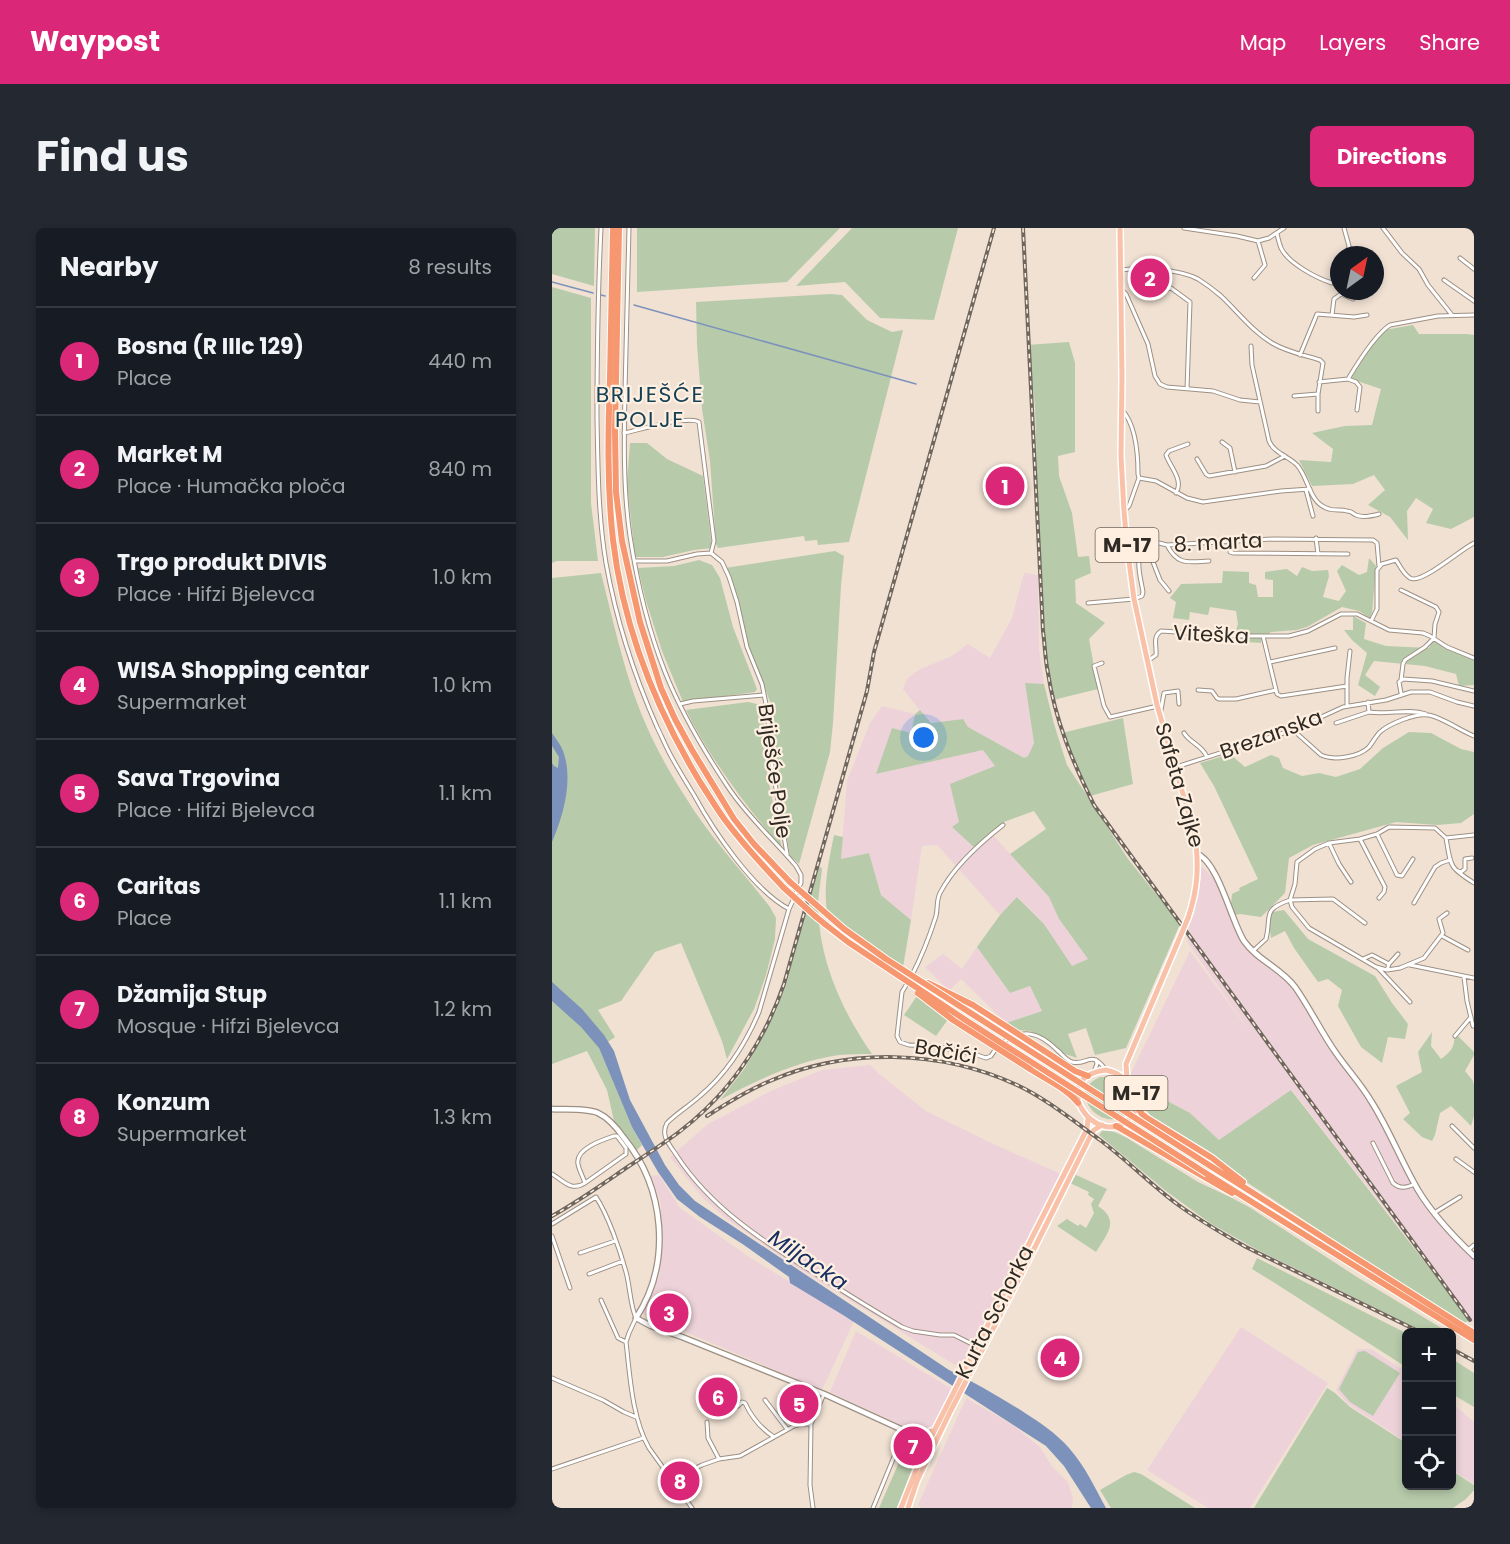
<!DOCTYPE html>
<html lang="en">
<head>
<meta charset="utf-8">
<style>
  :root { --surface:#171b24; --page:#242831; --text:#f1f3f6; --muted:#9ea1a6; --line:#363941; --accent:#db2777 }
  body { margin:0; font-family:Poppins,sans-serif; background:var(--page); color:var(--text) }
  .controls { position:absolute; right:18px; bottom:18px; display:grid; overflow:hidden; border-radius:9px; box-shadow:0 3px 9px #0003 }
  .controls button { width:54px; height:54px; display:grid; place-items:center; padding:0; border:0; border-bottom:2px solid var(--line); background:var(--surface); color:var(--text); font:30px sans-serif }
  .compass { position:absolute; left:778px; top:18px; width:54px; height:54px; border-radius:50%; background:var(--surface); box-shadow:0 3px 9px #0003; rotate:33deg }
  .you { position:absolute; left:372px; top:510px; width:21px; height:21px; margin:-15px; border:4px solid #fff; border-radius:50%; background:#1a73e8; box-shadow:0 0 0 9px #1a73e833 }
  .badge { display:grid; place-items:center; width:39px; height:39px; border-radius:50%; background:var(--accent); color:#fff; font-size:20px; font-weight:700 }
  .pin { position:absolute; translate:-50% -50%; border:3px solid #fff; box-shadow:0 2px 6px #0006 }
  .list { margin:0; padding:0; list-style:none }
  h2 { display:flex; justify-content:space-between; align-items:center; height:78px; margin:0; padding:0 24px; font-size:26px }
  h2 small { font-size:20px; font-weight:400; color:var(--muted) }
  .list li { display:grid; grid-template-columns:39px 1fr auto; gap:18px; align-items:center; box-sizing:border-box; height:108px; padding:0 24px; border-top:2px solid var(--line) }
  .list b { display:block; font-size:22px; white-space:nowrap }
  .list p { margin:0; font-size:20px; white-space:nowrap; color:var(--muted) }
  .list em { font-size:20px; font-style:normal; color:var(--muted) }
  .icon { flex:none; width:33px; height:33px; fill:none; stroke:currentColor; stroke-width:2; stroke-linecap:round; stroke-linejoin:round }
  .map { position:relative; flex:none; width:922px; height:1280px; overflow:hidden; border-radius:9px }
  header { display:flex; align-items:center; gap:36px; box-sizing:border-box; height:84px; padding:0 30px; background:var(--accent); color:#fff }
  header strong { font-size:28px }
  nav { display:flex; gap:33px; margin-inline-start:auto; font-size:21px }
  .intro { display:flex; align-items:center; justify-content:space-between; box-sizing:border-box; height:144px; padding:0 36px }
  h1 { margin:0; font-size:42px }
  .button { padding:15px 27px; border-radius:9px; background:var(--accent); color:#fff; font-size:21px; font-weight:700 }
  main { display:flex; gap:36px; padding:0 36px }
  aside { flex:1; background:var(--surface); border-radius:9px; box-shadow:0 3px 9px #0003 }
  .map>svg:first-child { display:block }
  .industrial { fill:#edd3d9 }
  .green { fill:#b7cbaa }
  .water { fill:#7c92bb }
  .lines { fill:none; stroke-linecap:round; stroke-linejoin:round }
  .stream { stroke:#7c92bb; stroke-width:1.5 }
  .street-casing { stroke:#9e9083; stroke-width:5 }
  .secondary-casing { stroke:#9e9083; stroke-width:7 }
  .primary-casing { stroke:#fff; stroke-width:8 }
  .highway-casing { stroke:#fff; stroke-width:8 }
  .street { stroke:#fff; stroke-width:3 }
  .secondary { stroke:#fff; stroke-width:4.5 }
  .primary { stroke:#fac1a9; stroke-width:5 }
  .highway { stroke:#f6976f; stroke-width:6 }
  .rail-casing { stroke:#6f665e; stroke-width:4 }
  .rail { stroke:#feefe0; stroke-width:1.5; stroke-dasharray:4.5; stroke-linecap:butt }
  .primary-bridge-casing { stroke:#fff; stroke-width:8; stroke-linecap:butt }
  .highway-bridge-casing { stroke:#fff; stroke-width:8; stroke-linecap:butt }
  .primary-bridge { stroke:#fac1a9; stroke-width:5 }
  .highway-bridge { stroke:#f6976f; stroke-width:6 }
  .labels { text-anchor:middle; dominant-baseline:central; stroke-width:4.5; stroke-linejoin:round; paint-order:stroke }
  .shield { fill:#feefe0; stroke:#6d655c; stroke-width:1.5 }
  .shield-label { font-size:20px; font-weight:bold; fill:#2f2a24 }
  .street-label { font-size:21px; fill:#2f2a24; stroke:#feefe0 }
  .neighbourhood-label { font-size:22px; letter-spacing:1.5px; fill:#154156; stroke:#feefe0 }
  .water-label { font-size:22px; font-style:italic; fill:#162f62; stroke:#feefe0 }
</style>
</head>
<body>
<header>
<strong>Waypost</strong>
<nav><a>Map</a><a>Layers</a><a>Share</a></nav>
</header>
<div class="intro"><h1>Find us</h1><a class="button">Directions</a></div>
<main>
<aside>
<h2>Nearby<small>8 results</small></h2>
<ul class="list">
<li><span class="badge">1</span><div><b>Bosna (R IIIc 129)</b><p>Place</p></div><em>440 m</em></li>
<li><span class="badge">2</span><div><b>Market M</b><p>Place · Humačka ploča</p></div><em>840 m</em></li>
<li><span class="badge">3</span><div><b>Trgo produkt DIVIS</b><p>Place · Hifzi Bjelevca</p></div><em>1.0 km</em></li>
<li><span class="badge">4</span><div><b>WISA Shopping centar</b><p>Supermarket</p></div><em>1.0 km</em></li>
<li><span class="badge">5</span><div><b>Sava Trgovina</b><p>Place · Hifzi Bjelevca</p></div><em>1.1 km</em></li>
<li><span class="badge">6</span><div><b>Caritas</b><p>Place</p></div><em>1.1 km</em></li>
<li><span class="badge">7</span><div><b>Džamija Stup</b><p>Mosque · Hifzi Bjelevca</p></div><em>1.2 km</em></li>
<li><span class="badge">8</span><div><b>Konzum</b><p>Supermarket</p></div><em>1.3 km</em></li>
</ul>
</aside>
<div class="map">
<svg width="922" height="1280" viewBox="0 0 922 1280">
  <rect width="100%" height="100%" fill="#f0e1d3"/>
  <path class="industrial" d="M472 345 486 347 487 421 492 456H473L482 515 476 528 472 530 416 499 411 491 378 495 351 461 355 451 362 445 371 440 400 428 416 416 438 430 460 390Z
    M330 478 363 486 359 506 340 500 325 546 431 521 443 538 407 594 401 598 439 605 497 669 507 691 536 731 520 738 492 696 466 669 448 687 385 617 370 618 359 692 329 667 317 625 289 632 295 553 318 495Z
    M647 635 668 658 693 714 731 746 753 775 818 871 865 959 882 985 922 1027V1095L740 862 667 912 638 885 587 858 578 847 638 723 698 804 636 715 634 704 643 684Z
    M425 719 458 765 478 758 490 783 454 795 409 751 397 763 373 739 391 726 410 741Z
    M318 837 327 846 374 883 437 914 511 947 411 1142 241 1037 172 989 150 969 118 929 156 896 221 862 270 842Z
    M107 947 128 980 197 1029 302 1093 270 1162 91 1086 108 1046 109 975 99 948Z
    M689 1099 776 1155 698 1280H656L595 1242Z
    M304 1103 400 1161 379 1203 364 1204 278 1164Z
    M805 1121H819L854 1144V1214L796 1176 784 1162Z
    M414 1170 461 1197 488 1219 499 1237 516 1254 521 1271 520 1280H369L366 1277Z
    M900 1175 922 1194V1256L900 1242Z"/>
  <path class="green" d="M0 0H43L42 58 0 46Z
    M85 0H288L235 54 85 64Z
    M300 0H406L382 92 328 90 293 54 244 58Z
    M0 59 39 70V275L46 333H5L0 335Z
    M278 66 290 67 315 92 340 104 351 102 297 314 266 317 265 312 253 313 252 308 166 320 164 316 158 233 150 181 145 117 144 74Z
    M861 97 867 106H915L922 107V289L899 301 874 295 881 281 864 270 855 283 856 312 838 289 816 277 833 262 822 247 801 256 760 258 747 232 779 234 781 221 760 205 793 198 820 197 829 161 799 151 811 130 832 102Z
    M517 114 523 135V224L506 228 507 248 520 285 526 329 537 328 539 345 523 352 524 375 553 395 537 411 546 461 501 472C482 376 487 277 483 180 482 159 477 138 475 117Z
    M78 215H95L115 231 151 248 160 320 142 322 111 329H83L75 255Z
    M283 323 292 328 289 358 281 495 278 524 247 636 238 628 234 604 230 567 223 536 221 483 210 451 195 414 173 340Z
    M817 330 824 338 820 385 818 390 807 383 790 379 755 399 745 402 719 404 709 413V415L681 413 686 396 684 383 658 379 656 387 638 384 637 392 621 390 624 374 618 370 629 356 670 355 671 343 697 344V355L704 357 706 369H721V352L713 351V344L735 341 745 348 750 339 760 343 776 342 777 348 771 369 787 373 794 363 785 343 790 337 807 347 815 344Z
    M147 332 160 337 168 350 181 399 205 461 203 464 131 474 110 423 94 373 86 340 122 338Z
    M49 345C61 392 71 440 89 485 101 515 117 544 134 570 158 609 190 643 218 679L224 690 223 711 214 747 202 781 175 831 170 813 129 715 103 724 69 773 46 782 63 809 47 820 80 899 90 917 83 924 62 893 55 862 35 823 0 836V350Z
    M801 388 814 395 812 411 834 418 877 420 881 411 892 420 922 432V457L907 458 904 446 873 438 822 433 813 447 828 459 823 468 806 457 815 425 800 412 792 402H801Z
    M473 455 492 456 502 496 515 537 576 631 628 696 574 820 543 827 534 800 516 806 525 830 513 826 487 807 478 803 465 802 454 795 490 783 478 758 458 765 425 719 448 687 465 669 492 696 520 738 536 731 507 691 497 669 458 626 494 601 482 583 452 594 424 621 400 599 407 594 398 556 443 538 431 522 324 546 340 500 359 505 363 486 368 482 379 495 411 491 416 499 472 530 476 528 482 515Z
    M196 474 205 476 211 480 214 539 230 621C194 577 159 533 134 482Z
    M571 490 581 556 538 568 515 520 510 505Z
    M857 504 879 505 909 521 922 524V586L909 595 885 597 844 594 761 617 737 630 733 665 709 689 688 686 683 687 679 676 680 666 688 662 687 660 706 651 662 558 648 535 678 526 693 539 719 527 727 530 731 540 750 548 767 545 784 549 808 541 831 520Z
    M282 607 291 609 289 631 317 625 329 667 359 692 351 739 275 684C271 658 277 632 282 607Z
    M267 639 270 640C269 653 266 667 266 681 268 734 290 783 320 826 309 826 298 826 287 827 245 833 205 852 168 872L193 840 224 783 235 754 245 711Z
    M732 682 756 711 823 748 840 775 856 796 853 811 836 809 830 835 809 819 786 778 790 762 776 751 766 754 742 720 733 703 719 710 717 695 721 684Z
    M365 768 397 790 384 808 352 787Z
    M880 804 879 818 889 831C901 822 902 819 903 805L922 824V827L913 843 921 853 922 857V888L919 898 899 878 888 885 883 907 880 913 870 909 851 891 858 885 844 858 870 844 866 824Z
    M548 849C552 849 557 848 562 850 576 855 588 874 574 886 550 906 513 864 548 849Z
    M739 862 918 1092 910 1096 693 953 655 922 599 888 592 879 590 873 594 868 602 866 638 885 667 912Z
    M550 903C560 902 567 906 575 910L646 954 678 969 697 979 805 1049 896 1104H872L702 1020 658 995 614 963 547 907Z
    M522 946 555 961 546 978C569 993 554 1007 544 1024L505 998 515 991 526 998 528 996 534 1000 542 985 539 976 542 971 536 967 537 964 518 955Z
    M705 1030 854 1105V1139L718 1052 700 1041Z
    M813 1123 848 1145 821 1188 798 1174 787 1161 806 1124Z
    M900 1131 922 1145V1179L900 1166Z
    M775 1160 783 1165 798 1179 854 1215V1258H900V1243L922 1257V1262L914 1271 901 1280H702Z
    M348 1232 361 1238 346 1280H327Z
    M582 1244 589 1246 643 1280H559L548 1262 574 1247Z"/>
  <path class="water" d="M0 505C4 511 10 518 12 526 21 554 11 588 0 614V535L2 538 6 540 7 529 0 518Z
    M0 754 30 781 52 807 62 823 78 872 113 937 127 957 143 973 397 1142C422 1154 446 1168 470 1183 487 1194 504 1205 517 1220 533 1238 543 1260 554 1280H539L512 1238 494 1218 291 1087 238 1055 237 1049 192 1017 148 989 125 971 106 944 80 899 47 820 29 799 0 773Z"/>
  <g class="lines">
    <path class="stream" d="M0 54 41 65
      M49 67 53 68
      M82 77 364 156"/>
    <g class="street-casing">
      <path id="street" d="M49 0C46 63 45 127 45 190 46 239 46 287 54 335 64 391 82 447 105 499 110 509 114 519 119 528 126 541 134 554 142 567 161 602 201 662 237 681
        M77 0C76 54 74 109 73 163 72 211 71 260 78 308 85 354 96 401 113 444 129 484 152 523 176 559 195 588 222 612 244 638L249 647V655L237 681 207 784C194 815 174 846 148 868 137 878 125 885 115 895 108 908 118 917 125 928 159 980 212 1014 264 1046 292 1064 321 1082 350 1099L361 1103 388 1107H402L424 1118
        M632 0 685 8 706 13 717 10 732 0
        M792 0 797 18 795 27
        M831 0 850 25 867 41 876 57 900 87
        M725 6C726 10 727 15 729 20 736 35 764 50 780 55
        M908 30 922 41
        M569 42C590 39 627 41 646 51 654 56 662 62 669 68 686 84 700 103 720 115 735 124 752 127 768 132L771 135 766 166V183
        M702 50 713 37 706 13
        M892 52 922 73
        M569 61 574 66 596 116 603 148 608 156 615 159 661 163 688 172 708 174
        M611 62 619 60 638 74 635 161
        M780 87 782 71 789 66 801 71
        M699 118 700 137 702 146 717 213C722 225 736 228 745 237 757 250 757 276 777 281 783 283 789 281 795 283 802 284 798 284 804 287 811 290 819 288 827 286
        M748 127 765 86 802 89 815 87
        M796 151 804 154 808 159 805 182
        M767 154 796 151C805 136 824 106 838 97L886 88 922 87
        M742 168 766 166
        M570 182C584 197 586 227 586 246L587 250
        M72 205C87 202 136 187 147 194L162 313 159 325 170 334 177 349 185 374 195 419 210 456 215 481 220 537 235 626
        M670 214 678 220 683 244
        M645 231 654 246 657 248 714 238 733 228
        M587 250 604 253 635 270 651 274 729 263 758 261
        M754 262 761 288
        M624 265C632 252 618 239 614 227L617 223 636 216
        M572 283 577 278 587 250
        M764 310 766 326
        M678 313V324L681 325 796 326
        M594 316 608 352 617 363
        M615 317C626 338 636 334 657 333
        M83 333H115L145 326 159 325
        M536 375 582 371 590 368 591 364C588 346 580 325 599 313L615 317 721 311 821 312 825 315 827 338
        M819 393 825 381V342L830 336 844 332C848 338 851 346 858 350 869 357 909 321 922 315
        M711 408 725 466 729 468 795 458
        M597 432 604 427C605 418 600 409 609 403L688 408H737L756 403 789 386H805L837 402 871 405 878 408 895 419 922 430
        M718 434 783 420
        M550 435 542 438 552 478 558 489 606 478
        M849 452 851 436 853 432 873 419 882 410 883 396 887 384 884 379 849 362
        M646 462 660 463 665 470 667 471H684L724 462
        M849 465 847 454 851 451 880 453 922 463
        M816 474 817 484C836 487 856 480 874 486
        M128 476 141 473 212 467
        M795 477V450L798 423
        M609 482 612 465 626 463 627 476
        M784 495 817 484
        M741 502 769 527C782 533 807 529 817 519 821 514 824 508 828 504 837 496 863 485 876 487 888 488 909 503 922 508
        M632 505C638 515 650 517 655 529
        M624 539 741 502 791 479 834 472 859 464H878L905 474 922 478
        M825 606 845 647 850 648 861 631
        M894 610C899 639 897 639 922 655
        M808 611 833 659 832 664 827 670
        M777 615 787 636 799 654
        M906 643 909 644 913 641V631L920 630
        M862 675 883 639 889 635 898 632
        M813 695 781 671 738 672 740 679 757 700 824 739 835 742 848 740 872 730 891 705 887 691 895 685
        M890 708 916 722
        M701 723 714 711C720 688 709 682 738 672L743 656 745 634 763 621 777 615 808 611 825 606 837 599 883 600 894 610 922 607
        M811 731 820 727 837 736
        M858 737 922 750
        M826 740 858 774
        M835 742 837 736 846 726
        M359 749C369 730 378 707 384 688 386 680 384 673 388 665 402 638 428 615 451 597
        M912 749 915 773 921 798
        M356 754 350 764 345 808 348 814 357 817 381 818 422 826 434 830 439 828 445 819
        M903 808 919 789
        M450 815C471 800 487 804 505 822 510 826 514 832 520 834 535 838 539 821 554 842
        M542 844 545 836 544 832
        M900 898 922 920
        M62 908H65L74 920V926L33 955C31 949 27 942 26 936 23 921 50 912 62 908Z
        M821 915 841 955C848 961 854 960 863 956
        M904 931 922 944
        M0 946C12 953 19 964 33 955
        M882 985 908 969
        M0 996 44 969C56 987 68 1022 74 1044 78 1058 78 1077 84 1090L77 1105 74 1114C78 1148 80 1190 97 1220L140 1280
        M0 1008 18 1060
        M916 1022 922 1017
        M28 1025 63 1013
        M37 1046 71 1033
        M49 1072 66 1110 74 1114
        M0 1150 51 1172 72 1184 84 1189
        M213 1172 235 1201
        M186 1178 190 1174 193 1175C200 1190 208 1200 222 1209
        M155 1194 156 1210 167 1231
        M0 1241 91 1210
        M121 1251 150 1237 167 1231 188 1228 242 1198 249 1196H259
        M261 1280 258 1257 259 1196 272 1166
        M321 1280 353 1202"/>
    </g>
    <g class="secondary-casing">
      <path id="secondary" d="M645 626C666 633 680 695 692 713 705 732 729 740 743 759 758 780 769 804 784 825 795 841 809 856 819 873 837 901 849 933 866 962 881 987 901 1008 922 1028
        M0 881C13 882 34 880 46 885 57 890 65 900 72 910 113 960 120 1035 84 1090L99 1098 130 1109 272 1166 364 1208"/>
    </g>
    <g class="primary-casing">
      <path id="primary" d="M568 0 570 148 569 228 572 283 575 318 582 371 605 477 643 607C647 638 646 661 636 690
        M554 842C577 847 598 871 576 892 543 921 493 850 554 842Z
        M575 851 574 836 625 716
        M364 1208H371L379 1203
        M349 1280 371 1225 535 901 536 890
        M356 1280 365 1253 398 1184 472 1041 537 911 542 902 550 897"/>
    </g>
    <g class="highway-casing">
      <path id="highway" d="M61 0C60 50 59 100 58 150 56 204 55 258 61 312 71 398 104 481 148 554 156 566 164 580 173 592 191 616 211 638 232 660
        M67 0 63 203 64 264 70 313 88 394 109 460 123 491 140 522 182 591 202 616 238 654
        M263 688 274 697
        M376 755 421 777
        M491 822 523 843 536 848
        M478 841C494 851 514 860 526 875
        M584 877 590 886 595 890 660 930 691 954
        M564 898 680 965
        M660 939 922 1105
        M655 946 922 1112"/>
    </g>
    <use href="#street" class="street"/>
    <use href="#secondary" class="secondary"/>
    <use href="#primary" class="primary"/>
    <use href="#highway" class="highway"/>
    <g class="rail-casing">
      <path id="rail" d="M471 0 491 403C493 417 493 431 496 445 503 492 521 535 542 577L918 1092
        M155 888C175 875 196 862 218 853 296 819 389 822 465 857 493 870 523 894 548 912 575 932 598 956 625 976 647 992 671 1006 694 1019L868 1104
        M0 988C27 973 52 955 77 938 94 927 111 916 127 904 177 866 212 814 232 756L315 463 322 424 442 0
        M900 1121 922 1133"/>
    </g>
    <use href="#rail" class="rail"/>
    <g class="primary-bridge-casing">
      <path id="primary-bridge" d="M625 716 636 690"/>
    </g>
    <g class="highway-bridge-casing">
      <path id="highway-bridge" d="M238 654 292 701 334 731 660 939
        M232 660 263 688
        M274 697 296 714 418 795 655 946
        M366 765 401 792 478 841
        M421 777 491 822"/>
    </g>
    <use href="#primary-bridge" class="primary-bridge"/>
    <use href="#highway-bridge" class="highway-bridge"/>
  </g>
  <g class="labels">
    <g class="shield">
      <rect x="543.5" y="300" width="63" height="34" rx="4.5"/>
      <rect x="552.5" y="848" width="63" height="34" rx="4.5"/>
    </g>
    <g class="shield-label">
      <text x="575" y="317">M-17</text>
      <text x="584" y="865">M-17</text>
    </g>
    <g class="street-label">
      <text transform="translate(666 314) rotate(-3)">8. marta</text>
      <text transform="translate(659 406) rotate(3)">Viteška</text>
      <text transform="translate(719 506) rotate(-20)">Brezanska</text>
      <text transform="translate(223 543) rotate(82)">Briješće Polje</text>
      <text transform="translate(628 557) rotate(74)">Safeta Zajke</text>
      <text transform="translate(394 823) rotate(10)">Bačići</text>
      <text transform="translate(442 1084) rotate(-63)">Kurta Schorka</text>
    </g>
    <g class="neighbourhood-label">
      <text x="98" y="166">BRIJEŠĆE<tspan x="98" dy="25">POLJE</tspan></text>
    </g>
    <g class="water-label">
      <text transform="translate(256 1032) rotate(34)">Miljacka</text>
    </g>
  </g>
</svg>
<div class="controls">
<button>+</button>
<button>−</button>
<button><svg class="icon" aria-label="locate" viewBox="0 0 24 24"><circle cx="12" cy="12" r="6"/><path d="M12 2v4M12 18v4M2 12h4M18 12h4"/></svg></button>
</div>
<svg class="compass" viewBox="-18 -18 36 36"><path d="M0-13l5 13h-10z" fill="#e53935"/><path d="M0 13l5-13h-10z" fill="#9ea1a6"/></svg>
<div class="you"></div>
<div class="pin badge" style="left:453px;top:258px">1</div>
<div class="pin badge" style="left:598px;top:50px">2</div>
<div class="pin badge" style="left:117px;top:1085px">3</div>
<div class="pin badge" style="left:508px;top:1130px">4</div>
<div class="pin badge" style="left:247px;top:1176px">5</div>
<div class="pin badge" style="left:166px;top:1169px">6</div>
<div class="pin badge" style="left:361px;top:1218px">7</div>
<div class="pin badge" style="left:128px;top:1253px">8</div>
</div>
</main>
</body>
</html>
